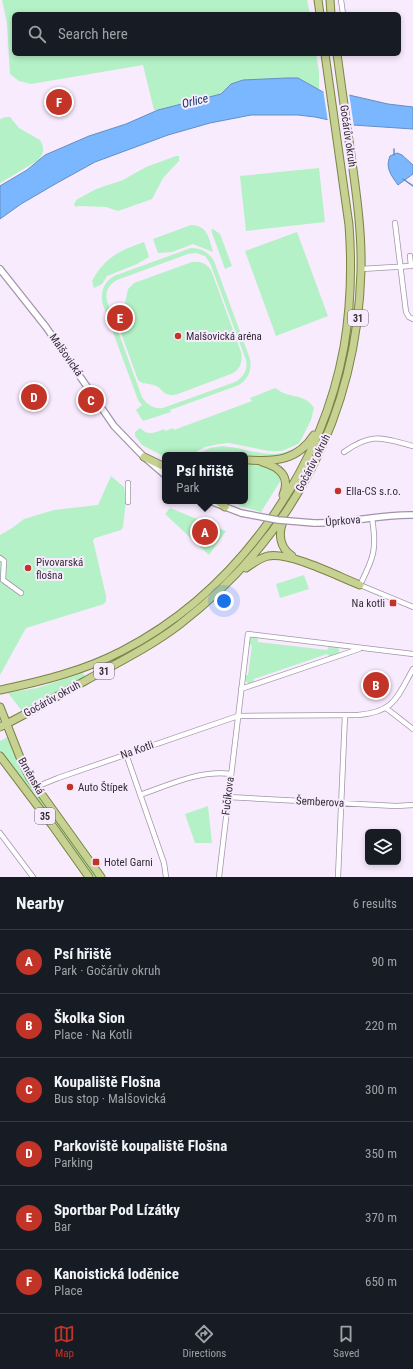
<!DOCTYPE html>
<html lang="en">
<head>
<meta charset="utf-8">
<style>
  :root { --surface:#171b24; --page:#20242c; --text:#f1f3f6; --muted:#9ea1a6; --line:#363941; --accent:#c13427 }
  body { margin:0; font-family:"Roboto Condensed",sans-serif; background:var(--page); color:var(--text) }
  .controls { position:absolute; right:12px; bottom:12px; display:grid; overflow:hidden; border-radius:6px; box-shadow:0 2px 6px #0003 }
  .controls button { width:36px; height:36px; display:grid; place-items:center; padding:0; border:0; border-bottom:1px solid var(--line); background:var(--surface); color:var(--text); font:20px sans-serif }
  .you { position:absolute; left:224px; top:601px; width:14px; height:14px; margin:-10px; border:3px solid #fff; border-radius:50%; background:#1a73e8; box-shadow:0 0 0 6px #1a73e833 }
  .badge { display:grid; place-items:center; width:26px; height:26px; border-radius:50%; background:var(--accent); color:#fff; font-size:13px; font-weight:700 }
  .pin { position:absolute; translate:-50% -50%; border:2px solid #fff; box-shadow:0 1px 4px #0006 }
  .popup { position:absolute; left:162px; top:452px; width:86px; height:52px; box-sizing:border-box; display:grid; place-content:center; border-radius:6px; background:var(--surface); filter:drop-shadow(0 1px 3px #0005); font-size:13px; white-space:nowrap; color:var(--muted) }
  .popup b { font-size:15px; color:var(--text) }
  .popup::after { content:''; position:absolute; left:50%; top:100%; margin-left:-8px; border:8px solid transparent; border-top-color:var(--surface) }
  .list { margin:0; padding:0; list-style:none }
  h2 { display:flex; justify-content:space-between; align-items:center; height:52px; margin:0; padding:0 16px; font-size:17px }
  h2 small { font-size:13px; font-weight:400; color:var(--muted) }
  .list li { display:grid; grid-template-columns:26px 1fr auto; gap:12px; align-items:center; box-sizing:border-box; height:64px; padding:0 16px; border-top:1px solid var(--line) }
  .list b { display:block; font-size:15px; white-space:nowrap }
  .list p { margin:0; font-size:13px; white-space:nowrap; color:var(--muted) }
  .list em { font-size:13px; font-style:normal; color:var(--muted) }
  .icon { flex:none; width:22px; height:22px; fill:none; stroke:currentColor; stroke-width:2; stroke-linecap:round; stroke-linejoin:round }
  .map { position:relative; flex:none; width:413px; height:877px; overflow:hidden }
  .search { position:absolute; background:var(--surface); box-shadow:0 2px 6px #0003; left:12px; right:12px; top:12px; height:44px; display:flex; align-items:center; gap:10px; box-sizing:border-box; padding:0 14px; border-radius:6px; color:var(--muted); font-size:15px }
  .sheet { height:436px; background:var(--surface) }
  nav { display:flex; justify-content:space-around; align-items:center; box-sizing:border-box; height:56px; border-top:1px solid var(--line); background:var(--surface); font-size:11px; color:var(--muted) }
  nav a { display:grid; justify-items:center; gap:2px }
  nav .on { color:var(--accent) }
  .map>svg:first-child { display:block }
  .green { fill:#b4f1c6; fill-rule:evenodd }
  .water { fill:#7ab7fe; stroke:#658ec2 }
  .pier { fill:#f8ebfe }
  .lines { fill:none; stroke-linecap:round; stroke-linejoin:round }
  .stream { stroke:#658ec2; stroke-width:1.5 }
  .minor-casing { stroke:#a394aa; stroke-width:6 }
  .tertiary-casing { stroke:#a394aa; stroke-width:8 }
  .primary-casing { stroke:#7a8442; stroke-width:9 }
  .minor { stroke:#fff; stroke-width:4.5 }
  .tertiary { stroke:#fff; stroke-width:5.5 }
  .primary { stroke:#c6d192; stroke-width:7 }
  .tertiary-bridge-casing { stroke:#a394aa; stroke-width:8; stroke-linecap:butt }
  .tertiary-bridge { stroke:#fff; stroke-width:5.5 }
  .poi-dot { fill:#c13427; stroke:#f8ebfe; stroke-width:1.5 }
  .labels { text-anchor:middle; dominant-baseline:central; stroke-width:4; stroke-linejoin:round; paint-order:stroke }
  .shield { fill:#f8ebfe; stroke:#6e6672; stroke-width:1 }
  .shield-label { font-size:10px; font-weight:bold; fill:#332d36 }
  .street-label { font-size:11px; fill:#332d36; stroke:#f8ebfe }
  .poi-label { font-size:11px; fill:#332d36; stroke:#f8ebfe; text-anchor:start }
  .water-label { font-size:12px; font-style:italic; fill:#0c3763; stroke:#f8ebfe }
</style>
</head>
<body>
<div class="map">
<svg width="413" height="877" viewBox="0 0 413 877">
  <rect width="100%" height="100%" fill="#f8ebfe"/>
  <path class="green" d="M2 0H307L310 14H14V54H316L319 72V90L298 78 243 80 231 84 221 94 158 110H154L143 65 31 84 19 81 10 74 7 23Z
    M6 117H10L19 128 40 140C45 148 44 155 37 161L0 183V119Z
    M176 156H179V161L163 178 152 199 118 211 106 207 78 206 76 207 74 205 76 200 96 189 123 180 146 167Z
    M319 168 325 222 246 231 240 176Z
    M191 225C208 225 209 239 213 252L193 244 172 252 158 253 153 239Z
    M213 229 220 234 232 266 225 269 211 230Z
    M297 232 328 316 276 336 245 251Z
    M144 242 149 257 137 264 107 276 102 284 94 288 92 281C105 257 119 251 144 242Z
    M191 248C202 248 209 253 214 261L250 359C252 371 248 379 239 385L170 410 171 412 143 421 136 410 142 405 138 400 103 305C100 293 103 283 114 276ZM196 253 205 256 210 263 246 360C248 369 244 377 235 382L163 408C154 409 147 405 142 397L107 301C105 292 108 285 117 280L188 254Z
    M192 262C200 261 206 263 211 270L241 352C243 362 240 370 231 374L178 394C162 398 164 388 154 385 147 383 143 385 138 380L116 319 115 315 125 303 128 289 134 283Z
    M275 388C279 390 282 393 286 394 297 397 307 397 314 408L311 420 301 440 298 444 282 451H269L229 443 219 444 205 447 190 455H165V457L142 445 135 436V432L140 428C148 436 155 433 164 429L165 431 173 428 174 430 252 401 250 398Z
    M222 446C242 447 262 457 282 453 288 452 294 448 299 447 279 466 251 454 227 452 221 452 217 454 212 455 207 456 201 455 196 455L210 448Z
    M245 463C259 465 275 465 281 480L261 512 243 507 232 501H245Z
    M111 476 124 487 126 501 123 527 121 530 95 538 93 540 106 596V601L104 604 26 628 0 675V535L12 528 24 519 54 510 98 505Z
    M170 508 226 531 209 555 165 514Z
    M304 575 309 589 280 598 276 584Z
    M253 637H257L258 642 327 650 329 646 336 647 339 649V653L330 657 327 654 254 679 253 684H249L246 681 244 675H248L252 646 248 643 250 639Z
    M83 673 85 677 22 711 8 693 37 688Z
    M8 737 26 779 97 877H93L70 843 0 751V741Z
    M208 806 212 843H195L185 814Z"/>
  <path class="water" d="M287 78H298L323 92 349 95 388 104 413 107V129L353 125 315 117 298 115H251L210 123 168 135 95 162 57 183 21 204 0 219V186L27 170 45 155 89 136 126 124 158 110 221 94 231 84 243 80Z
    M397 153 402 155 413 165V174L398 185C391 175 385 168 390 156Z"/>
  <path class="pier" d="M323 89 349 93 354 127 328 122Z"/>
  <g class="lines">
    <path class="stream" d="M394 149V155
      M403 179 413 186"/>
    <g class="minor-casing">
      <path id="minor" d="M341 0 343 14
        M395 223 406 312 409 317 413 319
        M361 269 411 266 410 256
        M344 452C372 432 382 438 413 446
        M128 502V483
        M372 518C377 549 374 557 360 585L413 607
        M0 558 4 561 3 580 21 593
        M241 689 359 649
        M386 708 413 729
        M126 754 164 863 166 877
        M36 787 58 778 238 716 358 715C395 712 397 697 413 669
        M140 795C169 785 199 770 231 774
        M228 797 396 806 413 805
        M0 833 33 877
        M219 877 248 634 413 654
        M338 877 345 715"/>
    </g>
    <g class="tertiary-casing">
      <path id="tertiary" d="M0 269 46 327 114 426 144 457 165 475
        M210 501 241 513
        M314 523C347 524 380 514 413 515"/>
    </g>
    <g class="primary-casing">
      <path id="primary" d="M318 0 320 14
        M330 0 331 14
        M144 457 165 467
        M249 460C276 462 298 460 314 435
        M262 462C279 467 291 476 283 495
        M218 501 225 507
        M284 519C278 533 279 547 292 556
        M246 568C253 563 260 558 268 556 291 552 337 576 360 585
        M0 690C43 681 83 671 122 651 236 592 321 473 344 347 351 306 352 266 349 225L325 54
        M0 707 21 760 30 778 101 877
        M0 727C29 713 57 696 85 681 117 663 150 647 179 625 293 537 357 415 361 271 362 235 357 198 352 162 347 126 342 90 337 54
        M0 756 52 825 89 877"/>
    </g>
    <use href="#minor" class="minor"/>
    <use href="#tertiary" class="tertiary"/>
    <use href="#primary" class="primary"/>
    <g class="tertiary-bridge-casing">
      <path id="tertiary-bridge" d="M241 513 278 520 314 523"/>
    </g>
    <use href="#tertiary-bridge" class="tertiary-bridge"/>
  </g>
  <g class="poi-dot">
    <circle cx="178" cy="336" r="4"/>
    <circle cx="338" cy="491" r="4"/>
    <circle cx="28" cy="568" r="4"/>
    <rect x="389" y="599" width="8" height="8" rx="2"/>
    <circle cx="70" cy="787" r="4"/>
    <rect x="92" y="858" width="8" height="8" rx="2"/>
  </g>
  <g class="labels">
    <g class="shield">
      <rect x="348" y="310" width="20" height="16" rx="3"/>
      <rect x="94" y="663" width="20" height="16" rx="3"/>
      <rect x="35" y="808" width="20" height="16" rx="3"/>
    </g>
    <g class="shield-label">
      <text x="358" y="318">31</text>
      <text x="104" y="671">31</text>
      <text x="45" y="816">35</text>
    </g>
    <g class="street-label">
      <text transform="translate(348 136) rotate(82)">Gočárův okruh</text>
      <text transform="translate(66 355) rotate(55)">Malšovická</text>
      <text transform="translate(313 463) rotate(-63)">Gočárův okruh</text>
      <text transform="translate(343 521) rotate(-5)">Úprkova</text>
      <text transform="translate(52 699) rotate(-29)">Gočárův okruh</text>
      <text transform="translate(137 750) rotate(-19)">Na Kotli</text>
      <text transform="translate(31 776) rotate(60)">Brněnská</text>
      <text transform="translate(228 796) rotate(-83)">Fučíkova</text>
      <text transform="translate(320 802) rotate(3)">Šemberova</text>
    </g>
    <g class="poi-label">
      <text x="186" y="336">Malšovická aréna</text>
      <text x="346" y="491">Ella-CS s.r.o.</text>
      <text x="36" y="562">Pivovarská<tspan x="36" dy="13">flošna</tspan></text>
      <text x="385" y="603" text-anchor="end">Na kotli</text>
      <text x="78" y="787">Auto Štípek</text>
      <text x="104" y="862">Hotel Garni</text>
    </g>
    <g class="water-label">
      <text transform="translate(195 101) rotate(-13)">Orlice</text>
    </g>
  </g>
</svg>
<div class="controls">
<button><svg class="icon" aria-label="layers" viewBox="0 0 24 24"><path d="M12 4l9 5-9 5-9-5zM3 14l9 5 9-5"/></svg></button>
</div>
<div class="you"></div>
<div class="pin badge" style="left:205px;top:532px">A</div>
<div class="popup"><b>Psí hřiště</b>Park</div>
<div class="pin badge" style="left:376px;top:685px">B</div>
<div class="pin badge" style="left:91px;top:400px">C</div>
<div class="pin badge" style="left:34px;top:397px">D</div>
<div class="pin badge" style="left:120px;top:318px">E</div>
<div class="pin badge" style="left:59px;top:102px">F</div>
<div class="search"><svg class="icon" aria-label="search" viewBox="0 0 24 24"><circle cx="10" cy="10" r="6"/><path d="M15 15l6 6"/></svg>Search here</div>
</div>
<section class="sheet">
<h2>Nearby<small>6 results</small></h2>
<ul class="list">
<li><span class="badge">A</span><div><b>Psí hřiště</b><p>Park · Gočárův okruh</p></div><em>90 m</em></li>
<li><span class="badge">B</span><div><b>Školka Sion</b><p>Place · Na Kotli</p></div><em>220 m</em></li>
<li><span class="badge">C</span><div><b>Koupaliště Flošna</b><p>Bus stop · Malšovická</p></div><em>300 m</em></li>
<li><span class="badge">D</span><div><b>Parkoviště koupaliště Flošna</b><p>Parking</p></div><em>350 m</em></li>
<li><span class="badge">E</span><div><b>Sportbar Pod Lízátky</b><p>Bar</p></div><em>370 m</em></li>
<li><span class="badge">F</span><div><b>Kanoistická loděnice</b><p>Place</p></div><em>650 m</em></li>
</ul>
</section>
<nav>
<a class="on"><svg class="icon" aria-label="map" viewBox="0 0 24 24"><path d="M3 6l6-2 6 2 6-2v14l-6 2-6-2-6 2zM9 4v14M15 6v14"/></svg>Map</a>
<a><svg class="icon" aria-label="directions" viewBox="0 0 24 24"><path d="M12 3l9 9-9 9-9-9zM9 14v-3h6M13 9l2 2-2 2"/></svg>Directions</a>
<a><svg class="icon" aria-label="saved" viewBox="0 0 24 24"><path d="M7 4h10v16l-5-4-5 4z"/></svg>Saved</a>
</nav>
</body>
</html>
